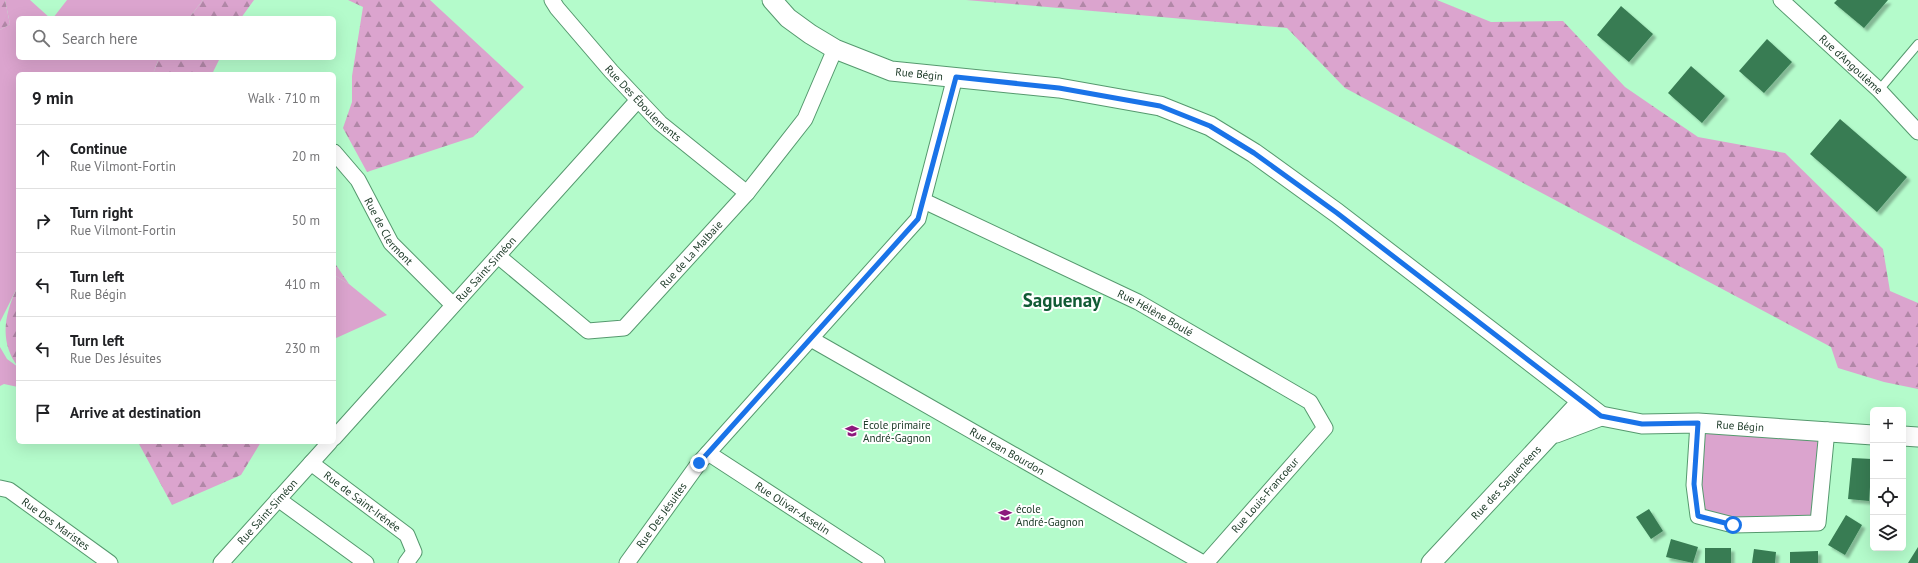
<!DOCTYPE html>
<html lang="en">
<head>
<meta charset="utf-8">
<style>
  :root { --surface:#fff; --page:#f2f2f2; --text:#202124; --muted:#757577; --line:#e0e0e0 }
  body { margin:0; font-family:"PT Sans",sans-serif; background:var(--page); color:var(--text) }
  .controls { position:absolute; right:12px; bottom:12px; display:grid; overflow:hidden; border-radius:6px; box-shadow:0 4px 16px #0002 }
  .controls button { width:36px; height:36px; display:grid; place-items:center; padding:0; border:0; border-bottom:1px solid var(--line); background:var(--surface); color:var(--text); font:20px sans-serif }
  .stop { position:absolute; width:12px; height:12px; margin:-9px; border:3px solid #1a73e8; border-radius:50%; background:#fff }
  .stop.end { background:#1a73e8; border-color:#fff; box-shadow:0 1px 4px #0008 }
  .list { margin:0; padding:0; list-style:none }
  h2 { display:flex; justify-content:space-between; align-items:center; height:52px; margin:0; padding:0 16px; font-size:17px }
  h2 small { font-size:13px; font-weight:400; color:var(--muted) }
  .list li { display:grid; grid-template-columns:26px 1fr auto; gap:12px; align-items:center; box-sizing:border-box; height:64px; padding:0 16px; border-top:1px solid var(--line) }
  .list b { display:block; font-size:15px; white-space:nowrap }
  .list p { margin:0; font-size:13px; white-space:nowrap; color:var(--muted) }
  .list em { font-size:13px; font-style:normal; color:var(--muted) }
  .icon { flex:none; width:22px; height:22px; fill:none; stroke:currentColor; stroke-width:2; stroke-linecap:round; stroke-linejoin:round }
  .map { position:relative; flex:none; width:1918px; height:563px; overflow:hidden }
  .search { position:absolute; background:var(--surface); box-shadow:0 4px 16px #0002; left:16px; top:16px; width:320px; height:44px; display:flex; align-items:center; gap:10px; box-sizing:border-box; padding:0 14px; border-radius:6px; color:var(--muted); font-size:15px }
  .panel { position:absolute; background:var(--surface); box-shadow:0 4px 16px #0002; left:16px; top:72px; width:320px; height:372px; border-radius:6px }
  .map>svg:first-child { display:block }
  .grass { fill:#dba4ce }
  .forest { fill:url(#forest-firs) }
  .building { fill:#387c53; filter:url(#shadow) }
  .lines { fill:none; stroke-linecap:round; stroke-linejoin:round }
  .service-casing { stroke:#55996e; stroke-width:10 }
  .minor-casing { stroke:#55996e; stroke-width:17 }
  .tertiary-casing { stroke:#55996e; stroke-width:21 }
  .service { stroke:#fff; stroke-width:8 }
  .minor { stroke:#fff; stroke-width:15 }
  .tertiary { stroke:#fff; stroke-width:19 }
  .route { stroke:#1a73e8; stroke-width:5 }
  .labels { text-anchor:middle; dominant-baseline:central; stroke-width:4; stroke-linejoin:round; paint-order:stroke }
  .street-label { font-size:11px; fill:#203d2b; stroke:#fff }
  .poi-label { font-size:11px; fill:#203d2b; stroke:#fff; text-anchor:start }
  .town-label { font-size:19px; font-weight:bold; fill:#105b34; stroke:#fff }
</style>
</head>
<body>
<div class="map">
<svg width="1918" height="563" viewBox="0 0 1918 563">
  <defs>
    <pattern id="forest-firs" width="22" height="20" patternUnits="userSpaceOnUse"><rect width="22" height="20" fill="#dba4ce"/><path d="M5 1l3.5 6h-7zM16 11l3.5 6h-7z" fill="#b187a7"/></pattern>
    <filter id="shadow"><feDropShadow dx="3.5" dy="3.5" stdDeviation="1" flood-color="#0004"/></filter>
  </defs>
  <rect width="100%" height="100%" fill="#b4fbcb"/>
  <path class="grass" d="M5 0H30L50 18H18V58H159L153 74H18V286L0 322V30L10 24Z
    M67 0H203L189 18H53Z
    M334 275 349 284 387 315 334 339Z
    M0 347 7 359 18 367V387L4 384 0 386Z
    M1698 423 1827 430 1818 523 1698 516Z"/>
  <path class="forest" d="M0 0H5L10 24 0 30Z
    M203 0H254L241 18H189Z
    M348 0H430L524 87 473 137 367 172 343 128 352 102V76L363 7Z
    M966 0H1437L1491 22 1563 21 1625 87 1698 137 1785 153 1883 249 1890 291 1918 303V389L1884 382 1838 368 1831 347 1345 88 1287 28Z
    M159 58H220L212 74H153Z
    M334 262 349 284 334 275Z
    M18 286V367C0 343 3 316 18 286Z
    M138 442H261L241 475 172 505Z"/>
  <path class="building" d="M1837 0H1888L1864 28 1834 3Z
    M1621 6 1653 34 1629 62 1597 35Z
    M1767 39 1792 62 1764 93 1739 71Z
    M1691 66 1725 96 1702 123 1668 93Z
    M1840 119 1907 177 1877 212 1810 154Z
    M1852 458 1872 459 1869 501 1848 499Z
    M1649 509 1663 531 1651 539 1636 517Z
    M1846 515 1862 525 1845 555 1828 545Z
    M1671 539 1698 547 1693 563 1666 557Z
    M1918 547V563H1908Z
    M1705 548H1731V563H1705Z
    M1754 549 1776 552 1775 563H1752Z
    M1818 551V563H1790V552Z"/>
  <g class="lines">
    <g class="service-casing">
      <path id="service" d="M1879 90 1918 44"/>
    </g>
    <g class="minor-casing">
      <g id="minor">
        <path id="s1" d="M552 0 557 8 611 71 660 123 747 193"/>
        <path id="s2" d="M1781 0 1879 90 1918 132"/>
        <path id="s3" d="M334 152 358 180 391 243 453 305"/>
        <path id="s4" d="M924 201 1138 302 1310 402 1325 428 1206 563"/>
        <path id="s5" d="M498 256 588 331 624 328 747 193 805 119 835 49"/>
        <path id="s6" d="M811 339 1203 563"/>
        <path d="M1698 423 1694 485 1698 516 1733 525 1818 523 1827 430"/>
        <path id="s7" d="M334 438 638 100"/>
        <path id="s8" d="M708 453 877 563"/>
        <path id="s9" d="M311 463 407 535 414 552 406 563"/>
        <path id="s10" d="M0 488 9 490 110 563"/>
        <path d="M278 499 366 563"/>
        <path id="s11" d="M221 563 330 442"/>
        <path id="s12" d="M627 563 699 463 918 219 955 77"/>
      </g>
    </g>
    <g class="tertiary-casing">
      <g id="tertiary">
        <path id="s13" d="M772 0 788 18 810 34 835 49 891 71 1059 88 1160 106 1210 126 1254 153 1337 213 1601 416 1642 424 1698 423 1873 435"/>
        <path d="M1556 433 1601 416"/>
        <path d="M1903 436 1918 437"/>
        <path id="s14" d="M1431 563 1581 402"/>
      </g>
    </g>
    <use href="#service" class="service"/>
    <use href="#minor" class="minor"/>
    <use href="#tertiary" class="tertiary"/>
  </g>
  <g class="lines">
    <path class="route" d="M699 463 918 219 956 77 1059 88 1160 106 1210 126 1254 153 1337 213 1601 416 1642 424 1698 423 1694 484 1698 516 1733 525"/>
  </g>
  <defs>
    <g id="school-bare" transform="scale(1.08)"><path d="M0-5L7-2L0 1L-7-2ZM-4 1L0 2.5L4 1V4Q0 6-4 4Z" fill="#8c1a7c" stroke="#fff" stroke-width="2.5" paint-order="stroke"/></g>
  </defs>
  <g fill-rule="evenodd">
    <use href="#school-bare" x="852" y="431"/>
    <use href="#school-bare" x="1005" y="515"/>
  </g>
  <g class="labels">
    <g class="street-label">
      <text stroke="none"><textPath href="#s2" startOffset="95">Rue d'Angoulème</textPath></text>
      <text stroke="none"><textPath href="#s13" startOffset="169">Rue Bégin</textPath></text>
      <text stroke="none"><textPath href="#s1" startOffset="138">Rue Des Éboulements</textPath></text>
      <text stroke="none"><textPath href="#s3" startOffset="97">Rue de Clermont</textPath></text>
      <text stroke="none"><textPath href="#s5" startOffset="253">Rue de La Malbaie</textPath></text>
      <text stroke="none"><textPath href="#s7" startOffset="227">Rue Saint-Siméon</textPath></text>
      <text stroke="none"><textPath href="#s4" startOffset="257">Rue Hélène Boulé</textPath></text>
      <text stroke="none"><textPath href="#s13" startOffset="1093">Rue Bégin</textPath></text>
      <text stroke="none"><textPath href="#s6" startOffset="226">Rue Jean Bourdon</textPath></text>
      <text stroke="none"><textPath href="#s14" startOffset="110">Rue des Saguenéens</textPath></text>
      <text transform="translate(1265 495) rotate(-49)">Rue Louis-Francoeur</text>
      <text stroke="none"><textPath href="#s9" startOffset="64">Rue de Saint-Irénée</textPath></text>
      <text stroke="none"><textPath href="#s8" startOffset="101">Rue Olivar-Asselin</textPath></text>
      <text stroke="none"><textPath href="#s11" startOffset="69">Rue Saint-Siméon</textPath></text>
      <text stroke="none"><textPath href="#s12" startOffset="59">Rue Des Jésuites</textPath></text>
      <text stroke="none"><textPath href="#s10" startOffset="67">Rue Des Maristes</textPath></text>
    </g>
    <g class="poi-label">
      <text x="863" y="425">École primaire<tspan x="863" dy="13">André-Gagnon</tspan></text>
      <text x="1016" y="509">école<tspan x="1016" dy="13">André-Gagnon</tspan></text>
    </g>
    <g class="town-label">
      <text x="1062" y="300">Saguenay</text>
    </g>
  </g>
</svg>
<div class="controls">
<button>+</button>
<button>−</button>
<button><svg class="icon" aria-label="locate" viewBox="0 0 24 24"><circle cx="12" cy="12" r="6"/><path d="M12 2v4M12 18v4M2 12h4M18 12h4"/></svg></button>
<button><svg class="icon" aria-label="layers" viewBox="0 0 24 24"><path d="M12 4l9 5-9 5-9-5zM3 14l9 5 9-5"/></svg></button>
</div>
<div class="stop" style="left:1733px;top:525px"></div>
<div class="stop end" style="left:699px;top:463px"></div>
<div class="search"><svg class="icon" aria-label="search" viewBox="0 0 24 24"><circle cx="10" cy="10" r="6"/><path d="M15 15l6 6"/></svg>Search here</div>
<section class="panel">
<h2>9 min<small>Walk · 710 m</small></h2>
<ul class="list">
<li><svg class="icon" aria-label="ahead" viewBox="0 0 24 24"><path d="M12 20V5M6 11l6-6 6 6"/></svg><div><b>Continue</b><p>Rue Vilmont-Fortin</p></div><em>20 m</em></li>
<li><svg class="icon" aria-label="right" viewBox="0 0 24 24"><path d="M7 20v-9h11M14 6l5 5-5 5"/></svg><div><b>Turn right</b><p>Rue Vilmont-Fortin</p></div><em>50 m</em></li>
<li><svg class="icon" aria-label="left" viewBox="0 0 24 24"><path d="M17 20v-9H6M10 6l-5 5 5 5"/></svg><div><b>Turn left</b><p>Rue Bégin</p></div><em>410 m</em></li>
<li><svg class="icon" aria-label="left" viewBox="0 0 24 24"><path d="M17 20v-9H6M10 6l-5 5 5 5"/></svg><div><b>Turn left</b><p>Rue Des Jésuites</p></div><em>230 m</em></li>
<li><svg class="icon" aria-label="arrive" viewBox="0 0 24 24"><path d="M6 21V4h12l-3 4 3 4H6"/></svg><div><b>Arrive at destination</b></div></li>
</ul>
</section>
</div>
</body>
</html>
